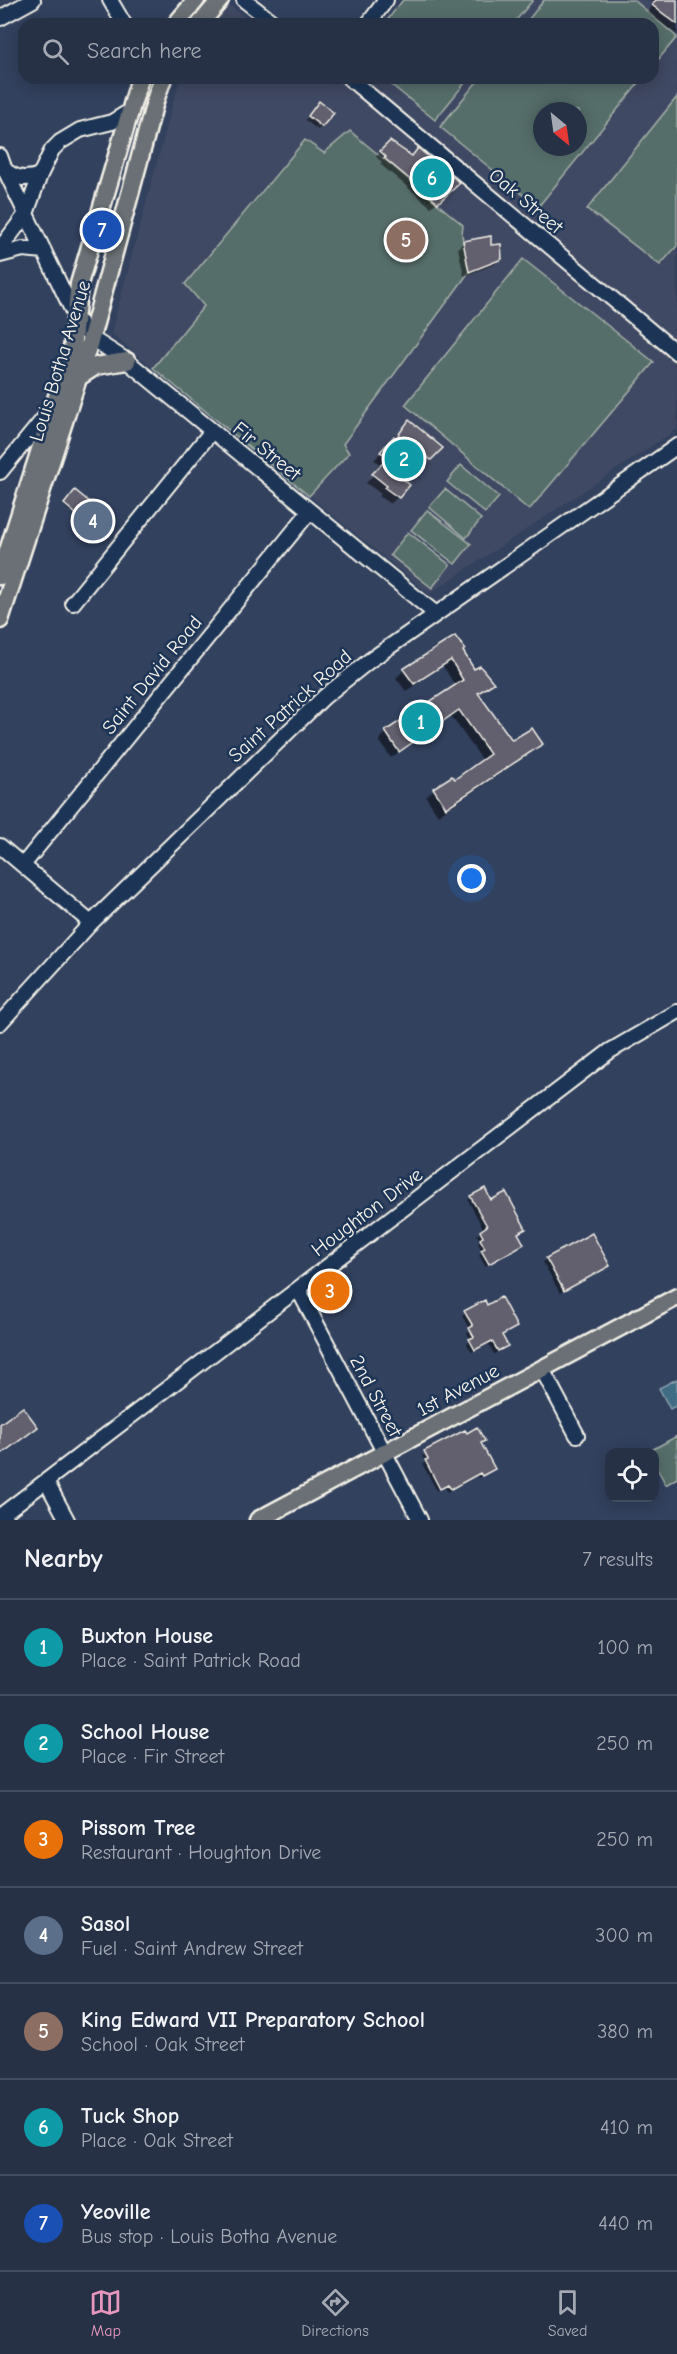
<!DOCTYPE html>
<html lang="en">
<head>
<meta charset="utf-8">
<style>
  :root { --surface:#263146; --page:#2e394d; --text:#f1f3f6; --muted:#a4a9b3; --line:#424c5f; --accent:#e797bd }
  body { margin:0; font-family:"Comic Neue",sans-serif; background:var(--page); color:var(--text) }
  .controls { position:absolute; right:18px; bottom:18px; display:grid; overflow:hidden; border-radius:12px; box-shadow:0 3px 15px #0003 }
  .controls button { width:54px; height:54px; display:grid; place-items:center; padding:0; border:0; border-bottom:2px solid var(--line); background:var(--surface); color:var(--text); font:30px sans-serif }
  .compass { position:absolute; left:533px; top:102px; width:54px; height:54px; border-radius:50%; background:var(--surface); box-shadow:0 3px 15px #0003; rotate:151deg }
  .you { position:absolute; left:472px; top:879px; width:21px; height:21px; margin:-15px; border:4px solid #fff; border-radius:50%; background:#1a73e8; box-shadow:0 0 0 9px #1a73e833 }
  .badge { display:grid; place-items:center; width:39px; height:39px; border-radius:50%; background:var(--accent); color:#fff; font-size:20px; font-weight:700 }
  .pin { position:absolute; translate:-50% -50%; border:3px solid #fff; box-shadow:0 2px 6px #0006 }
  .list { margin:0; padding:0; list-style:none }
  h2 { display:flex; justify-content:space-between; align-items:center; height:78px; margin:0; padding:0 24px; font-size:26px }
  h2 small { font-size:20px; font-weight:400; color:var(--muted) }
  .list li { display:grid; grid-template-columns:39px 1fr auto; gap:18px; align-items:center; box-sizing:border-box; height:96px; padding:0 24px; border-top:2px solid var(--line) }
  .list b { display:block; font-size:22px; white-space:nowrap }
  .list p { margin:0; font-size:20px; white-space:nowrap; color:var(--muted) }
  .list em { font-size:20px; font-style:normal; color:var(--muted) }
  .icon { flex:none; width:33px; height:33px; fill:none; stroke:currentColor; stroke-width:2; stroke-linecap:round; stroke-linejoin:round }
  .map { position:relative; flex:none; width:677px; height:1520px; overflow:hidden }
  .search { position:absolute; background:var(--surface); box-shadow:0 3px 15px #0003; left:18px; right:18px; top:18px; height:66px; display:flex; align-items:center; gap:15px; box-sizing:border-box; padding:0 21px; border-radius:18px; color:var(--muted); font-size:22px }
  .sheet { height:750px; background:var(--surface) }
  nav { display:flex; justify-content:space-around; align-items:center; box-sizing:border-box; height:84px; border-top:2px solid var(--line); background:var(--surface); font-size:16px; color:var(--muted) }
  nav a { display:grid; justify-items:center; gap:3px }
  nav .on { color:var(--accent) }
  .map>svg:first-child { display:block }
  .built { fill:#404a63; fill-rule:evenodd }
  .green { fill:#576e6a; stroke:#a6b0a9; stroke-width:1.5; fill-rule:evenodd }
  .water { fill:#406c84; stroke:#88a1ac; stroke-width:1.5 }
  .shadow { fill:#0007 }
  .building { fill:#625e6e; stroke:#f4f1e8; stroke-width:1.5 }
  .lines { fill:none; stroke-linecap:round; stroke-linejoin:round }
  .minor-casing { stroke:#f4f1e8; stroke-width:18 }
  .major-casing { stroke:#f4f1e8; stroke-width:21 }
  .minor { stroke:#1d3557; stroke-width:14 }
  .major { stroke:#6a7074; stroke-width:16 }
  .labels { text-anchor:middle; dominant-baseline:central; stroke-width:5; stroke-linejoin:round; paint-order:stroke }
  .street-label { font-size:20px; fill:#f4f1e8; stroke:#1d3557 }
</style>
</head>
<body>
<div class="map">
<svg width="677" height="1520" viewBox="0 0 677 1520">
  <rect width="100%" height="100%" fill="#32415e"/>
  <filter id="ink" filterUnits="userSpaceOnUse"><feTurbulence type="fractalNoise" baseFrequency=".0167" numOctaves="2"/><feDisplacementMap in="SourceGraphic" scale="12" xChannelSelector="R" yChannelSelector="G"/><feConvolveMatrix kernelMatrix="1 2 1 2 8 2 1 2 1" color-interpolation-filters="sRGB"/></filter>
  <g filter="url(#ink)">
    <path class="built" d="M402 0H677V429L429 594 111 333 180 78H326L334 84 339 78H653V24H383ZM542 111H578V147H542Z
      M229 5 255 24H214Z"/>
    <path class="green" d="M403 0H533L513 24H384Z
      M544 0H634L677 37 653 66V24H525Z
      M383 78H469L435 120Z
      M480 78H643L538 207 440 127ZM542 111H578V147H542Z
      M677 97V246L660 265 587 209Z
      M350 131 463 225 462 235 469 272 343 444 349 453 309 496 153 368 204 306 185 284 305 140 324 153Z
      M523 259 654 362 529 510 405 405Z
      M461 465 499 497 485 513 447 482Z
      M445 489 481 519 466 538 429 507Z
      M427 510 471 544 455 564 411 530Z
      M408 532 450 565 432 588 390 555Z
      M677 1436V1478L666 1485 655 1464 654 1452H648Z"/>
    <path class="water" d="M677 1379V1405L670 1409 659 1388Z"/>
    <path class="shadow" d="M649 0H677V35L647 12 654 3Z
      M316 106 332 113 318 130 305 120Z
      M390 143 453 188 431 207 380 164 382 162 376 157Z
      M464 242 489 246 501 258 495 264 464 276 458 248Z
      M409 422 441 448 423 466 414 459 398 476V497L390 504 379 496 381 494 366 483 383 465 374 460Z
      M76 492 113 524 101 537 64 506Z
      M455 638 473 671 492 683 477 695 511 742 541 744 534 751 438 815 426 797 434 789 452 778 455 781 483 761 451 716 391 758 379 740 386 733 456 687 443 666 406 691 396 678 404 670Z
      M471 1197 491 1202 524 1228 516 1234 522 1244 518 1247 485 1266 479 1255 482 1251 478 1243 480 1241 477 1235 484 1230 468 1200Z
      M547 1259 604 1269 560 1293 543 1262Z
      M486 1307 515 1327 501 1336 506 1346 502 1349 494 1354 489 1344 472 1352 467 1344 471 1340 467 1333 470 1330 462 1316 465 1312Z
      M466 1435 480 1444 489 1472 478 1478 477 1475 447 1492 445 1487 437 1491 423 1465 425 1462 422 1456Z"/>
    <path class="building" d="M656 0H677V24L652 5Z
      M319 101 334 113 322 127 308 116Z
      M390 141 412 156 418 148 460 183 438 203 384 158 386 157 380 151Z
      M491 236V245L501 244 502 259 469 272 463 241Z
      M409 420 443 448 431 460 422 452 400 476 410 485 399 498 385 488 387 486 372 474 389 457 380 452 394 436 396 438Z
      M75 490 115 523 103 537 64 504Z
      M455 636 465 649 463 651 474 669 480 666 494 683 478 693 512 740 532 728 543 744 446 808 433 788 452 776 455 779 490 754 459 710 399 752 385 731 463 680 451 660 414 684 403 669Z
      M485 1188 491 1200 506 1192 526 1229 518 1233 524 1244 489 1264 481 1250 485 1248 480 1239 483 1237 480 1231 487 1226 470 1196Z
      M592 1233 610 1266 564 1291 546 1258Z
      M501 1297 517 1327 502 1335 508 1346 498 1351 492 1341 475 1350 469 1339 474 1337 469 1328 473 1326 464 1311 485 1300 487 1305Z
      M23 1407 38 1427 0 1455V1424Z
      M477 1427 485 1441 481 1443 495 1469 482 1476 480 1473 451 1489 448 1485 440 1489 425 1460 428 1459 424 1451 465 1430 467 1433Z"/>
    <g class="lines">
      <g class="minor-casing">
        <path id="minor" d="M110 0 124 24
          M244 0 275 24
          M0 18 33 0
          M368 24 386 0
          M349 78 677 353
          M0 156 5 170 76 318 91 338 127 361 436 614
          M5 170C16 179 26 180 40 175
          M0 249 26 214 40 175 52 150 60 142 80 130 112 122 130 111
          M0 255 23 249 44 251
          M0 472 50 411
          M73 603 212 431
          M0 846 91 923
          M23 865 310 511
          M0 1023 91 923 324 697 369 661 677 446
          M298 1289 420 1520
          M542 1369 577 1435
          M46 1481 67 1520
          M0 1516 610 1051 677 1012"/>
      </g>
      <g class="major-casing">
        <path id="major" d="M176 24 196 0
          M200 24 220 0
          M79 377 96 366 127 361
          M0 576 72 349 79 284 140 78
          M0 620 91 338 156 98 163 78
          M258 1520 677 1297"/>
      </g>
      <use href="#minor" class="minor"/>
      <use href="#major" class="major"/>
    </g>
  </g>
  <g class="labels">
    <g class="street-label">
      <text transform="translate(526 201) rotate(40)">Oak Street</text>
      <text transform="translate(60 361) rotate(-73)">Louis Botha Avenue</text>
      <text transform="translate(267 451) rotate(39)">Fir Street</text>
      <text transform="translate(152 675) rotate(-51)">Saint David Road</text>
      <text transform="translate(290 706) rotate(-42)">Saint Patrick Road</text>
      <text transform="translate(367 1212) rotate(-37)">Houghton Drive</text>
      <text transform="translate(458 1390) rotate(-28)">1st Avenue</text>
      <text transform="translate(376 1396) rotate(62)">2nd Street</text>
    </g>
  </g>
</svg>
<div class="controls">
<button><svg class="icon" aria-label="locate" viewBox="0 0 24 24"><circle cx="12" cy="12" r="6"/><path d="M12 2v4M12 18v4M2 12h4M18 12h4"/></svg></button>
</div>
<svg class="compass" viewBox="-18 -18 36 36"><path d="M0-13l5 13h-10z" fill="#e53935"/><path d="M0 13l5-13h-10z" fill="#a4a9b3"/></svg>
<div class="you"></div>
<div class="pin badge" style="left:421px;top:722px;background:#0f9aa8">1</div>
<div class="pin badge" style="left:404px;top:459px;background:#0f9aa8">2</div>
<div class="pin badge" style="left:330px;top:1291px;background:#e8710a">3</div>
<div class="pin badge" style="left:93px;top:521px;background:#5c6f8a">4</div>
<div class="pin badge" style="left:406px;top:240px;background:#8d6e63">5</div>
<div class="pin badge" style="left:432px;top:178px;background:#0f9aa8">6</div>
<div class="pin badge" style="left:102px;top:230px;background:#1a4fb4">7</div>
<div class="search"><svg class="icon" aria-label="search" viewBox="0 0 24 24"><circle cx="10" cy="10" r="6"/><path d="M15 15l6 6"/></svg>Search here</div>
</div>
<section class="sheet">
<h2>Nearby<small>7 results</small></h2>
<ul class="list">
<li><span class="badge" style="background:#0f9aa8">1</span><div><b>Buxton House</b><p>Place · Saint Patrick Road</p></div><em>100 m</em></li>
<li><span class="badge" style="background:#0f9aa8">2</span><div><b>School House</b><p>Place · Fir Street</p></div><em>250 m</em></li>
<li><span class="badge" style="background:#e8710a">3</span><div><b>Pissom Tree</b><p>Restaurant · Houghton Drive</p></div><em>250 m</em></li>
<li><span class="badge" style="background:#5c6f8a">4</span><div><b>Sasol</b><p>Fuel · Saint Andrew Street</p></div><em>300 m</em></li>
<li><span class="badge" style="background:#8d6e63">5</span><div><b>King Edward VII Preparatory School</b><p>School · Oak Street</p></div><em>380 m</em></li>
<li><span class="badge" style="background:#0f9aa8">6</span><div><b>Tuck Shop</b><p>Place · Oak Street</p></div><em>410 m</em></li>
<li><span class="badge" style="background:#1a4fb4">7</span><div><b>Yeoville</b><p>Bus stop · Louis Botha Avenue</p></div><em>440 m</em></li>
</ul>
</section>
<nav>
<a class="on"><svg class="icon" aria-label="map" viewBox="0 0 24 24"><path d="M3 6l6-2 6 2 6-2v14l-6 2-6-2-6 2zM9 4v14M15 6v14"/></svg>Map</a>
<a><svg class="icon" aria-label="directions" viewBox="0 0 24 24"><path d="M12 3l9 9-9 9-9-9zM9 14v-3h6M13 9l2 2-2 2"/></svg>Directions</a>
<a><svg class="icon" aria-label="saved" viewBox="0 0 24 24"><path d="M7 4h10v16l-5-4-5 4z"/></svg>Saved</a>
</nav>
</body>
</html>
